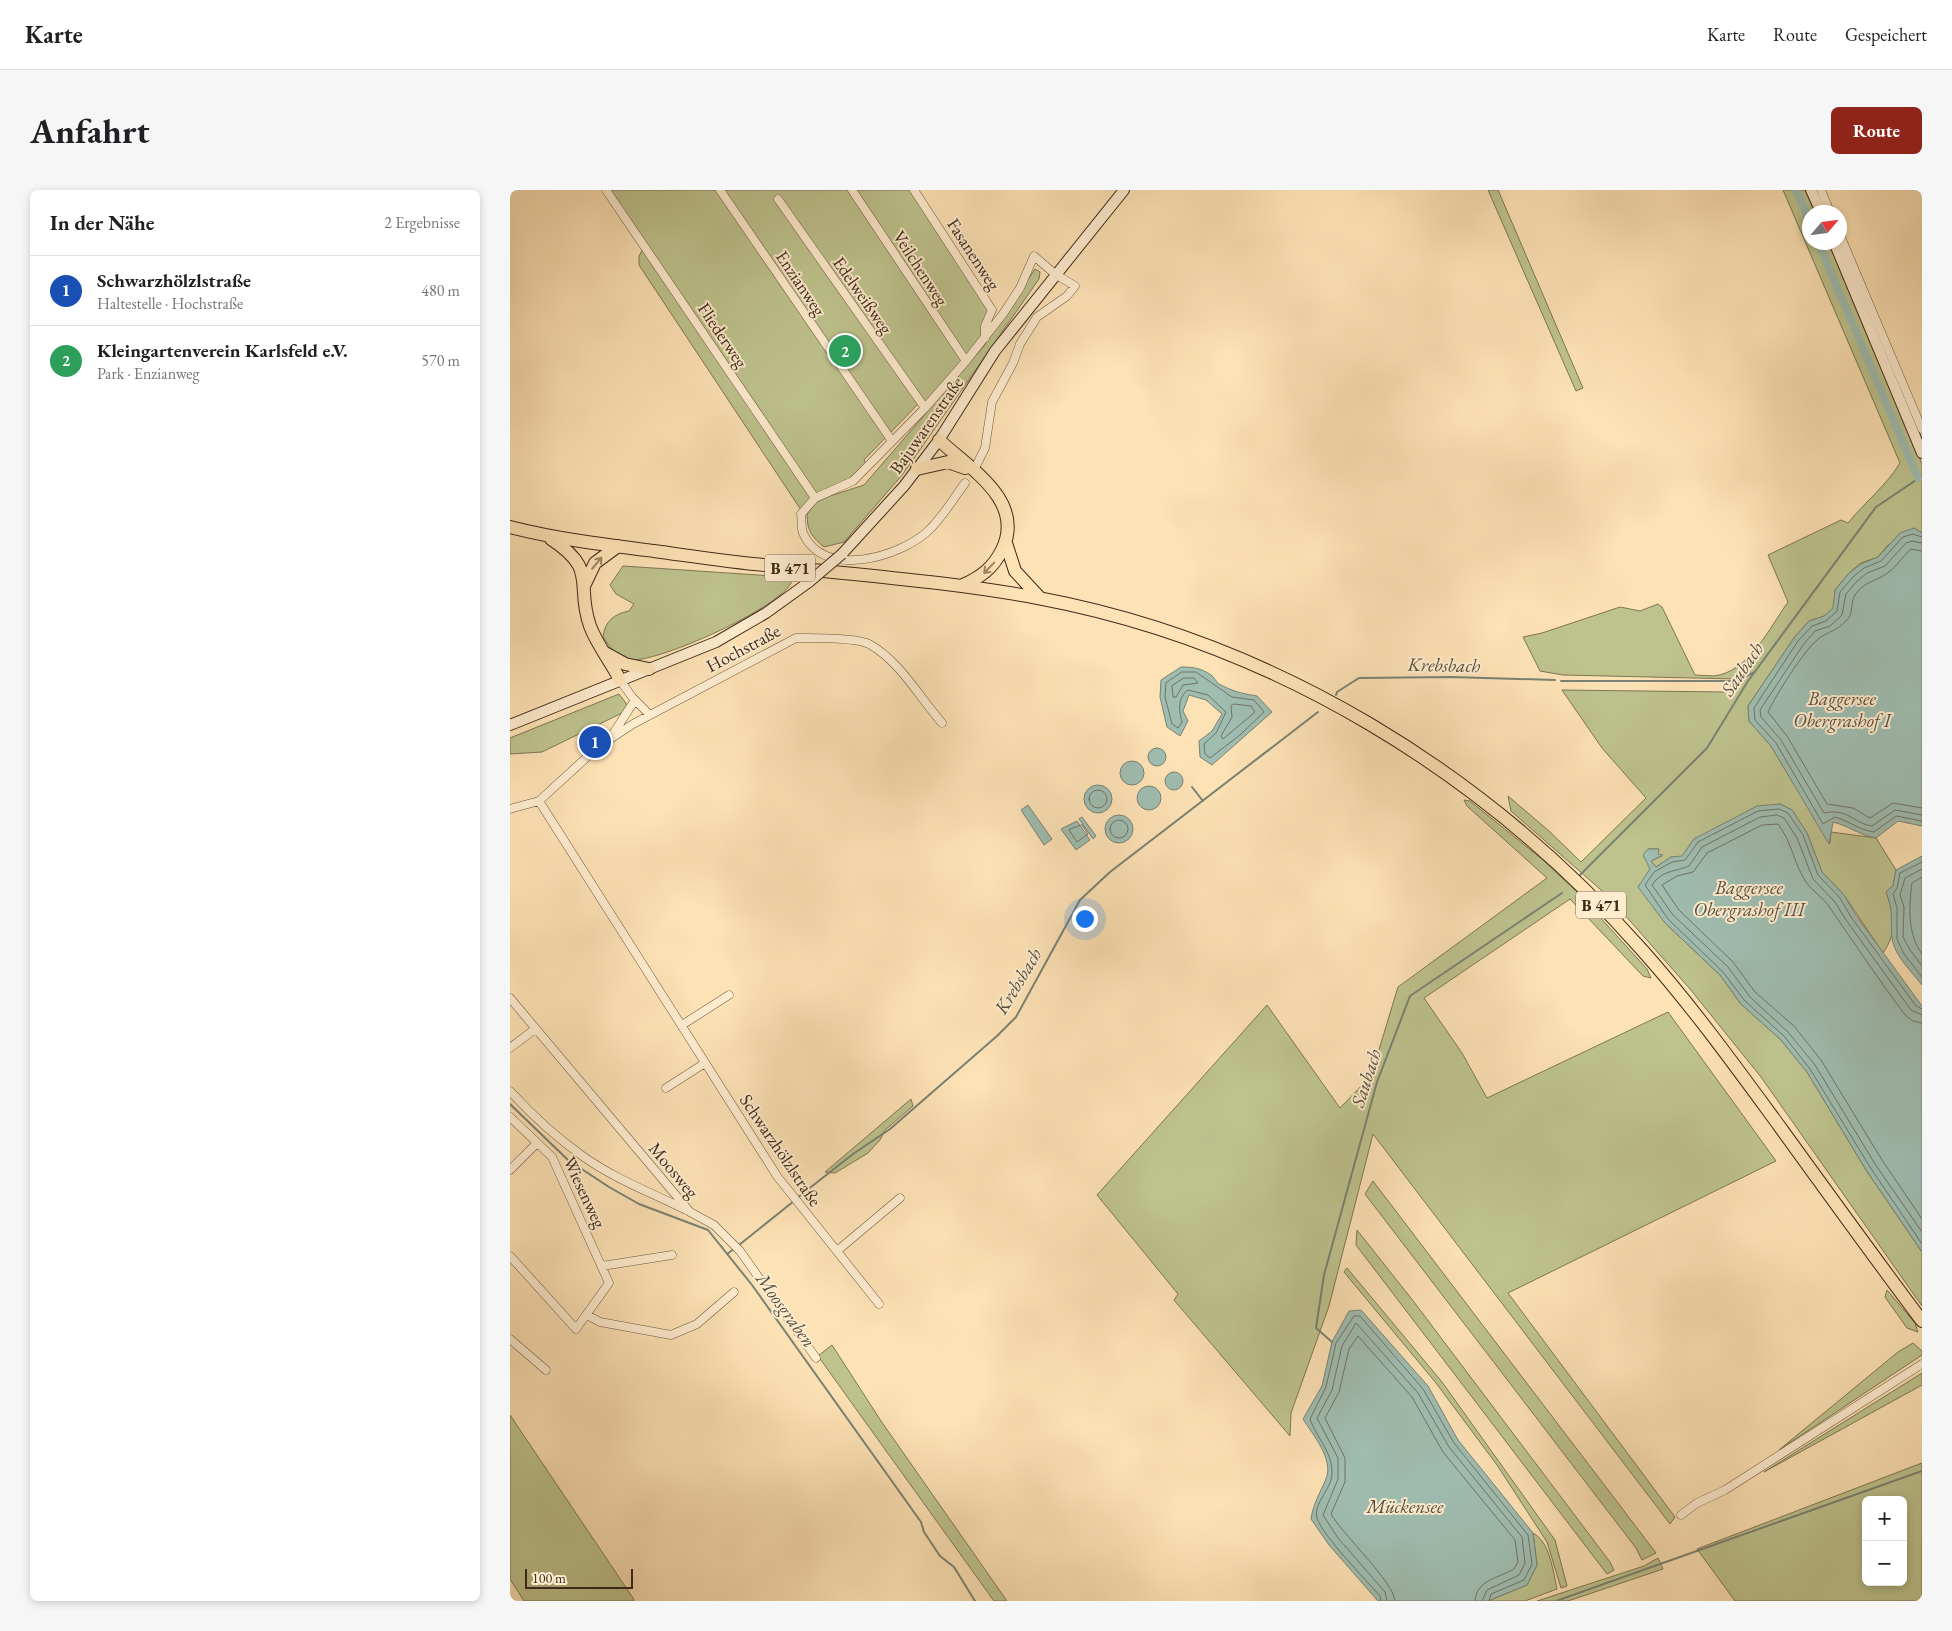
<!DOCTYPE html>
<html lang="de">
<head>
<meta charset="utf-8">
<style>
  :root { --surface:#fff; --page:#f6f6f6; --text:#202124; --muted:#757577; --line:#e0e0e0; --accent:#8f2418 }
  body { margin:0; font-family:"EB Garamond",serif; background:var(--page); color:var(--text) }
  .controls { position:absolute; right:15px; bottom:15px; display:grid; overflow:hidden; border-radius:8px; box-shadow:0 2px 8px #0003 }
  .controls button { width:45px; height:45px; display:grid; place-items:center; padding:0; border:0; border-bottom:1px solid var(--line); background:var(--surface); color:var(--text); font:25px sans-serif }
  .compass { position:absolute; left:1292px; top:15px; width:45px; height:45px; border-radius:50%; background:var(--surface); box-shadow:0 2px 8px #0003; rotate:62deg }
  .scale { position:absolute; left:15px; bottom:12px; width:108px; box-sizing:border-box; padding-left:5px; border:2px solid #3f2919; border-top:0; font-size:14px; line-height:18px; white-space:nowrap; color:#3f2919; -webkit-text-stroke:4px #feeccf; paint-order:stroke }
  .you { position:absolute; left:574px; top:728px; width:18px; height:18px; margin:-12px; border:4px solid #fff; border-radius:50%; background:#1a73e8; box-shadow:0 0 0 8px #1a73e833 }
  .badge { display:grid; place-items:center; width:32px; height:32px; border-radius:50%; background:var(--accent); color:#fff; font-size:16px; font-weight:700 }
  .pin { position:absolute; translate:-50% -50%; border:2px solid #fff; box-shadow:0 1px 5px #0006 }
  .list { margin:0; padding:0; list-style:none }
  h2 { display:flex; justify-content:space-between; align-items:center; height:65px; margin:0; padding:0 20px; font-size:21px }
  h2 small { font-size:16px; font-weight:400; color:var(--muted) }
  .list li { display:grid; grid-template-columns:32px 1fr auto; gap:15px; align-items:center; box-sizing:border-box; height:70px; padding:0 20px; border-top:1px solid var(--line) }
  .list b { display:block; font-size:19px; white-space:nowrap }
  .list p { margin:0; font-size:16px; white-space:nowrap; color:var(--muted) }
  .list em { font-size:16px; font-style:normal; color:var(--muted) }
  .map { position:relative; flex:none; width:1412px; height:1411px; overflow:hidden; border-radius:8px }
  header { display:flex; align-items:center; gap:30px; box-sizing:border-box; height:70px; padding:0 25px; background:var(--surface); border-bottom:1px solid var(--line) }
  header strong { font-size:24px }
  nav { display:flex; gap:28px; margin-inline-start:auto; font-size:18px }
  .intro { display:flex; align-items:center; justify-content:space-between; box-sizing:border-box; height:120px; padding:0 30px }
  h1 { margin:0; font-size:35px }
  .button { padding:12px 22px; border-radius:8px; background:var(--accent); color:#fff; font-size:18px; font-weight:700 }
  main { display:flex; gap:30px; padding:0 30px }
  aside { flex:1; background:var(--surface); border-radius:8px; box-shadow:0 2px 8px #0003 }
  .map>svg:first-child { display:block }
  .green { fill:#bec38e; stroke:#7e7654; fill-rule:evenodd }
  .water { fill:#9fbdb1; stroke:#798274 }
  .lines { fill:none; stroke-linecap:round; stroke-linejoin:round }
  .shore { stroke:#6f7365; stroke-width:1 }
  .stream { stroke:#798274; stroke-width:2 }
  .canal { stroke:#9fbdb1; stroke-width:8 }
  .minor-casing { stroke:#6e5740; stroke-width:9 }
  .secondary-casing { stroke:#3f2919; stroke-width:12 }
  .trunk-casing { stroke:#3f2919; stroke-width:14 }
  .minor { stroke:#feeccf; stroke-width:8 }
  .secondary { stroke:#feeccf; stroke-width:10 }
  .trunk { stroke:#fde2b5; stroke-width:12 }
  .secondary-bridge-casing { stroke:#3f2919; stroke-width:12; stroke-linecap:butt }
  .secondary-bridge { stroke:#feeccf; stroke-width:10 }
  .oneway { stroke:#9e8667 }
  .labels { text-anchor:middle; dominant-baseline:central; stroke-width:4; stroke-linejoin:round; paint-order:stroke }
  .shield { fill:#feeccf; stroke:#786450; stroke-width:1 }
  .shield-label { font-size:16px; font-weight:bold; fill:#3f2919 }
  .street-label { font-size:18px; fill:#3f2919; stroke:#feeccf }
  .water-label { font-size:19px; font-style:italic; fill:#574e3f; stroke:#feeccf }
</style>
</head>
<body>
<header>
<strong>Karte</strong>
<nav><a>Karte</a><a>Route</a><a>Gespeichert</a></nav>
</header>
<div class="intro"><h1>Anfahrt</h1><a class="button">Route</a></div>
<main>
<aside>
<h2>In der Nähe<small>2 Ergebnisse</small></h2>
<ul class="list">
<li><span class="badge" style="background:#1a4fb4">1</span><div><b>Schwarzhölzlstraße</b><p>Haltestelle · Hochstraße</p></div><em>480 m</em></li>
<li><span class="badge" style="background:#2e9e5b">2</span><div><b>Kleingartenverein Karlsfeld e.V.</b><p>Park · Enzianweg</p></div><em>570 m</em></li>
</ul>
</aside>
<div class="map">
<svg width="1412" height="1411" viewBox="0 0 1412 1411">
  <rect width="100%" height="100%" fill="#fde2b5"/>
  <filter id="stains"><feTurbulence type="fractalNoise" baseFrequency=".004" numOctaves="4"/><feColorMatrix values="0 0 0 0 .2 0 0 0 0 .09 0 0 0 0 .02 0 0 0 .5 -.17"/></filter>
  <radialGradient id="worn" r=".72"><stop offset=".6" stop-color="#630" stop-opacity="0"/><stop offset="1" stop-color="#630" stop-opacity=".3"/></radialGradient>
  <path class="green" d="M100 0H408L486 120 472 149 412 218 408 214 354 270 357 276 342 290 307 304Z
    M978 0H988L1073 198 1066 201Z
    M1273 0H1298L1307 22H1300V52L1320 53 1412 274V343L1404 338 1377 356 1368 367 1351 373 1339 383 1325 400 1324 418 1314 426 1299 431 1284 448 1238 516 1239 531 1261 556 1320 653 1321 642 1366 648 1386 680 1383 696 1376 702C1385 724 1387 743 1373 763L1334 705 1312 682 1297 643 1282 620 1270 614 1184 649 1172 667H1161L1146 677 1141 671 1152 666 1147 664 1149 659H1138L1140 678 1155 733 1210 785 1231 814 1271 850 1297 882 1356 980 1412 1062V1116L1251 887 1180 799 1099 707 1001 621 998 606 1039 641 1071 672 1136 608 1092 558 1052 500 1214 502 1226 489 1053 485 1030 481 1013 447 1032 443 1110 417 1130 421 1148 414 1152 417 1185 485C1191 485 1198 486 1204 486 1239 482 1260 437 1278 412L1258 365 1331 330 1338 333C1355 312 1376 296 1390 273Z
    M133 59 301 308 291 320 129 75V66Z
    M525 79 530 82 529 89 393 284 334 352 314 357C302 347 297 341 297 324L307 312 320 306 354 295 474 156Z
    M113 376 278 387 282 391C273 417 146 474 118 470 107 468 99 456 93 447 95 431 104 424 119 421L124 414 106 404 100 395Z
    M109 504 118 516 114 522 32 562 0 564V548Z
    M954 610 960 611 1033 670 1067 702 1137 779 1141 788 1133 786 1060 709 914 808 952 863 977 908 1158 822 1266 971 998 1103 1165 1327 1160 1334 863 944 819 1116 781 1223 780 1246 664 1110 668 1104 587 1005 757 815 830 918 861 886 888 797 1037 688 957 616Z
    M401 909 403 916 375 940 370 950 358 963 325 983 315 982Z
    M863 991 1146 1363 1132 1370 1126 1358 855 1004Z
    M847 1040 904 1112 1100 1372 1104 1380 1097 1384 846 1055Z
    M837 1078 932 1192 1045 1350 1057 1396 1051 1398 1037 1352 987 1275 926 1193 834 1082Z
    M1377 1100 1405 1133 1408 1142 1397 1138 1375 1107Z
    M1403 1153 1412 1161V1165L1269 1260 1388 1162Z
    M322 1155 371 1231 497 1411H484L318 1180 308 1166Z
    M1412 1183V1195L1254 1282Z
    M0 1225 123 1408 124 1411H14L0 1389Z
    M1412 1273V1411H1225L1187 1359ZM1356 1310H1393V1392H1356Z
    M1023 1343C1040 1352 1043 1381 1047 1399L1015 1411H978L1017 1395 1027 1375Z
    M1148 1368 1153 1379 1058 1411H1027L1134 1376Z"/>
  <path class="water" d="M1404 338 1412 343V636L1388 631 1366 648C1349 645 1339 636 1323 632L1319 654 1261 556 1239 531 1238 516 1284 448 1299 431 1314 426 1323 418 1325 400 1339 383 1351 374 1368 367 1390 343Z
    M671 477C683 477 691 478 701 485 704 487 706 492 709 494 722 501 733 504 747 506L762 522 702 575 690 567 689 551 702 541 712 524 696 510 679 505 673 521 678 531 670 546 657 537 650 507 651 490Z
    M638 567a9 9 0 1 1 18 0a9 9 0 1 1-18 0Z
    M610 583a12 12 0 1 1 24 0a12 12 0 1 1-24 0Z
    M655 591a9 9 0 1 1 18 0a9 9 0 1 1-18 0Z
    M574 609a14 14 0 1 1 28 0a14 14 0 1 1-28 0Z
    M627 608a12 12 0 1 1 24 0a12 12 0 1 1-24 0Z
    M1270 614 1282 620 1297 643 1312 682 1334 705 1345 724 1412 816V1062L1356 980 1297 882 1271 850 1231 814 1210 785 1155 733 1128 697 1140 679 1133 665 1138 659H1149L1148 664 1153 665 1141 671 1146 677 1161 667 1172 666 1184 649 1247 616Z
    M518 615 542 649 534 655 511 620Z
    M595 639a14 14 0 1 1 28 0a14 14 0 1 1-28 0Z
    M572 627 586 646 583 649 569 629Z
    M567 631 580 650 566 660 551 639Z
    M1412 666V795C1402 782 1384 765 1382 748 1380 729 1384 722 1376 702L1383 696 1386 680Z
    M851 1120 918 1196 948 1250 1023 1343 1027 1375 1017 1395 978 1411H868L819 1355 801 1329C803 1314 810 1303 816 1289 824 1269 803 1245 793 1229L812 1196 822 1152 839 1121Z"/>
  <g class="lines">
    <path class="shore" d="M1412 347 1403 344 1393 347 1371 371 1354 378 1343 387 1330 402 1327 421 1316 431 1302 436 1288 451 1244 518 1245 530 1266 553 1313 634 1325 627C1339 631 1349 640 1364 642L1386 626 1412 631
      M1412 353 1402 351 1396 353 1375 376 1357 383 1347 391 1336 404 1332 425 1320 436 1305 441 1293 455 1250 520 1251 527 1271 550 1314 623C1339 618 1342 633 1362 636L1385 620 1412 625
      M1412 361 1401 359C1393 366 1387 376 1379 382 1368 391 1354 391 1345 405 1340 413 1344 423 1337 430 1327 441 1317 442 1308 449 1293 462 1267 503 1258 522L1277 546 1317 614 1343 618 1360 628 1383 613 1412 618
      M672 482H686L722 507 744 510 754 522 730 545 700 568 695 564 694 554 706 543 716 522 698 505 678 500C667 508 669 521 672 532L668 538 662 534 655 507 656 493Z
      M674 488H684L688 493 673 495 666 507H663L662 496Z
      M724 514 741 516 745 522 713 549 711 546 722 527 721 516Z
      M579 609a9 9 0 1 1 18 0a9 9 0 1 1-18 0Z
      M600 639a9 9 0 1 1 18 0a9 9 0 1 1-18 0Z
      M572 635 578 644 567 652 559 640Z
      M1412 672 1390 683 1387 698 1383 704 1387 718V749L1394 764 1412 787
      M1412 679 1395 688 1390 705 1394 717 1393 747 1400 760 1412 776
      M1412 687 1402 693C1399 716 1397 744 1412 764
      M1412 819 1406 816 1341 727 1330 708 1308 685 1293 645 1278 623 1269 619 1248 621 1188 652 1175 670 1162 672 1144 682 1135 695 1158 729 1213 782 1235 811 1274 846 1300 879 1360 977 1412 1054
      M1412 825 1401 820 1336 730 1325 712 1303 689 1287 648 1274 628 1267 625 1250 627 1192 657 1179 676C1165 682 1152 680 1142 695L1163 725 1218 777 1240 807 1278 842 1305 875 1365 974 1412 1042
      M1412 833 1403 831 1395 825C1369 790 1345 754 1320 718 1314 708 1303 702 1296 692 1284 674 1282 652 1268 634L1252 635 1197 663 1183 682 1167 686 1152 695 1169 720 1223 772 1245 802 1284 836 1311 870 1372 970 1412 1029
      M871 1411 870 1406C856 1390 812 1345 807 1328 803 1314 821 1299 822 1285 823 1262 807 1249 800 1229L816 1197 826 1153 844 1126H850L913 1199 944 1253 1018 1345 1022 1374 1014 1390 981 1404 979 1411
      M877 1411 875 1402 828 1348 813 1325 828 1289V1268L807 1228 822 1200 832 1156 846 1133 908 1203 939 1257 1012 1347 1015 1373 1009 1385 977 1400 972 1411
      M885 1411C884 1392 833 1345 821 1324L835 1292V1268L815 1228 829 1202 839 1159 848 1146 902 1207 933 1262 1005 1350 1008 1372 1004 1379C989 1388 966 1390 965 1411"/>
    <path class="stream" d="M1051 491H1225L1245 482
      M826 505 827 502 849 488 941 487 1045 490
      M682 597 693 611
      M1070 685 1197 558 1238 491 1366 317 1412 286
      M0 914 58 970 99 997 129 1014 198 1040 242 1095 411 1332 414 1342 430 1366 444 1377 465 1411
      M287 1008 343 964 380 939 487 846 506 827 570 710 600 682 808 522
      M229 1055 284 1011
      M217 1064 225 1058
      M822 1152 806 1138 814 1085 867 892 900 806 1052 703
      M1046 1411 1412 1281"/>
    <path class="canal" d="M1286 0 1300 33
      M1308 52 1408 288"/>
    <g class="minor-casing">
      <path id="minor" d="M96 0 305 308
        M210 0 382 251
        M342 0 456 171
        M404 0 482 120 475 136V148
        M1311 0 1320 22
        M268 9 415 218
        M1330 45 1412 239
        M455 293C443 309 433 327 418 341 390 367 313 390 293 343 291 338 292 330 291 324L305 308 343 291 415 218 456 171 493 124 510 98 524 66 545 84 565 96 557 106 527 127 510 154 503 173 482 212 475 258 467 274
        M110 490 122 507 140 525
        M101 547 125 510
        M29 611 267 986 369 1114
        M0 619 29 611 88 557 123 534 286 448C301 448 346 447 359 454 390 471 409 507 432 533
        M0 808 180 1022 204 1035 230 1061 306 1168
        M172 835 219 805
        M0 858 25 839
        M156 898 195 873
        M0 901C22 925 47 948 74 967 105 989 142 1003 176 1020
        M0 927 42 967 99 1093 66 1139 0 1066
        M0 980 27 953
        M327 1061 390 1008
        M92 1076 162 1065
        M77 1125 90 1132 161 1145 187 1134 224 1102
        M0 1149 36 1180
        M1171 1325 1187 1313 1215 1300 1412 1174"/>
    </g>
    <g class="secondary-casing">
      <path id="secondary" d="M1301 0 1311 22
        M1324 52 1412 263
        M332 364 394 296 429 250 485 161 614 0
        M0 535 206 452 256 423 299 392"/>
    </g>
    <g class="trunk-casing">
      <path id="trunk" d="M429 250C460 279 516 311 492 360 483 378 471 387 453 395
        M407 279 438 272 455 278
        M0 337C47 349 96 355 144 361 181 366 218 372 255 375 346 385 437 391 528 408 763 452 975 582 1133 761 1182 816 1226 877 1270 937 1317 1002 1364 1067 1412 1131
        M41 349C89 380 65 394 80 436 87 455 101 472 110 490
        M496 353 505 381 530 408
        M74 396 85 373 108 356
        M95 463 115 474 139 479"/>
    </g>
    <use href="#minor" class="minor"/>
    <use href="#secondary" class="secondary"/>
    <use href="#trunk" class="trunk"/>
    <g class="secondary-bridge-casing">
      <path id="secondary-bridge" d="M299 392 332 364"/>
    </g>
    <use href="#secondary-bridge" class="secondary-bridge"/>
  </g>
  <defs><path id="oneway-shaft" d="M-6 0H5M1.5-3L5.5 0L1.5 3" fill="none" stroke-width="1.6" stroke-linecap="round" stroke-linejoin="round" transform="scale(1.25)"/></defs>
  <g class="oneway">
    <use href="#oneway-shaft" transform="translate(87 373) rotate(-50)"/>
    <use href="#oneway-shaft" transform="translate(479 378) rotate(134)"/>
  </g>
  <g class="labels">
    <g class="shield">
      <rect x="255" y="364.5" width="50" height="27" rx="4"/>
      <rect x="1066" y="701.5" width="50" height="27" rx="4"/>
    </g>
    <g class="shield-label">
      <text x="280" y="378">B 471</text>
      <text x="1091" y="715">B 471</text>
    </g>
    <g class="street-label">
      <text transform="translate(464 64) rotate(57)">Fasanenweg</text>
      <text transform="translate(411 78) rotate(57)">Veilchenweg</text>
      <text transform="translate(291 93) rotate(56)">Enzianweg</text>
      <text transform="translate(353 105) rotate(55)">Edelweißweg</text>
      <text transform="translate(213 145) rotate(56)">Fliederweg</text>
      <text transform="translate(416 235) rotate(-55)">Bajuwarenstraße</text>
      <text transform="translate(233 458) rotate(-28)">Hochstraße</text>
      <text transform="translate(271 960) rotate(56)">Schwarzhölzlstraße</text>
      <text transform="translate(164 980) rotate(50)">Moosweg</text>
      <text transform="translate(75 1002) rotate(65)">Wiesenweg</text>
    </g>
    <g class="water-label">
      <text transform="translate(934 475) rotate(1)">Krebsbach</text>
      <text transform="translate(1232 479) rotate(-56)">Saubach</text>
      <text x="1332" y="508">Baggersee<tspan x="1332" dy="22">Obergrashof I</tspan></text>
      <text x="1239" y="697">Baggersee<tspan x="1239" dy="22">Obergrashof III</tspan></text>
      <text transform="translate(508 791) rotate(-59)">Krebsbach</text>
      <text transform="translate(856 888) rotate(-72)">Saubach</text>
      <text transform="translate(276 1120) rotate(54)">Moosgraben</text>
      <text x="895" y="1316">Mückensee</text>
    </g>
  </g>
  <rect width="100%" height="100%" filter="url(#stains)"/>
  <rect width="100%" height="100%" fill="url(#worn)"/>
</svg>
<div class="controls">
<button>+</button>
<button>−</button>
</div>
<svg class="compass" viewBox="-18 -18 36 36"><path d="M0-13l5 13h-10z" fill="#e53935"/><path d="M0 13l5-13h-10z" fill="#757577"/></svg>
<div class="scale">100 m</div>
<div class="you"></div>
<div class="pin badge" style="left:85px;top:552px;background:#1a4fb4">1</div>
<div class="pin badge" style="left:335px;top:161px;background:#2e9e5b">2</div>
</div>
</main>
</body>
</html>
